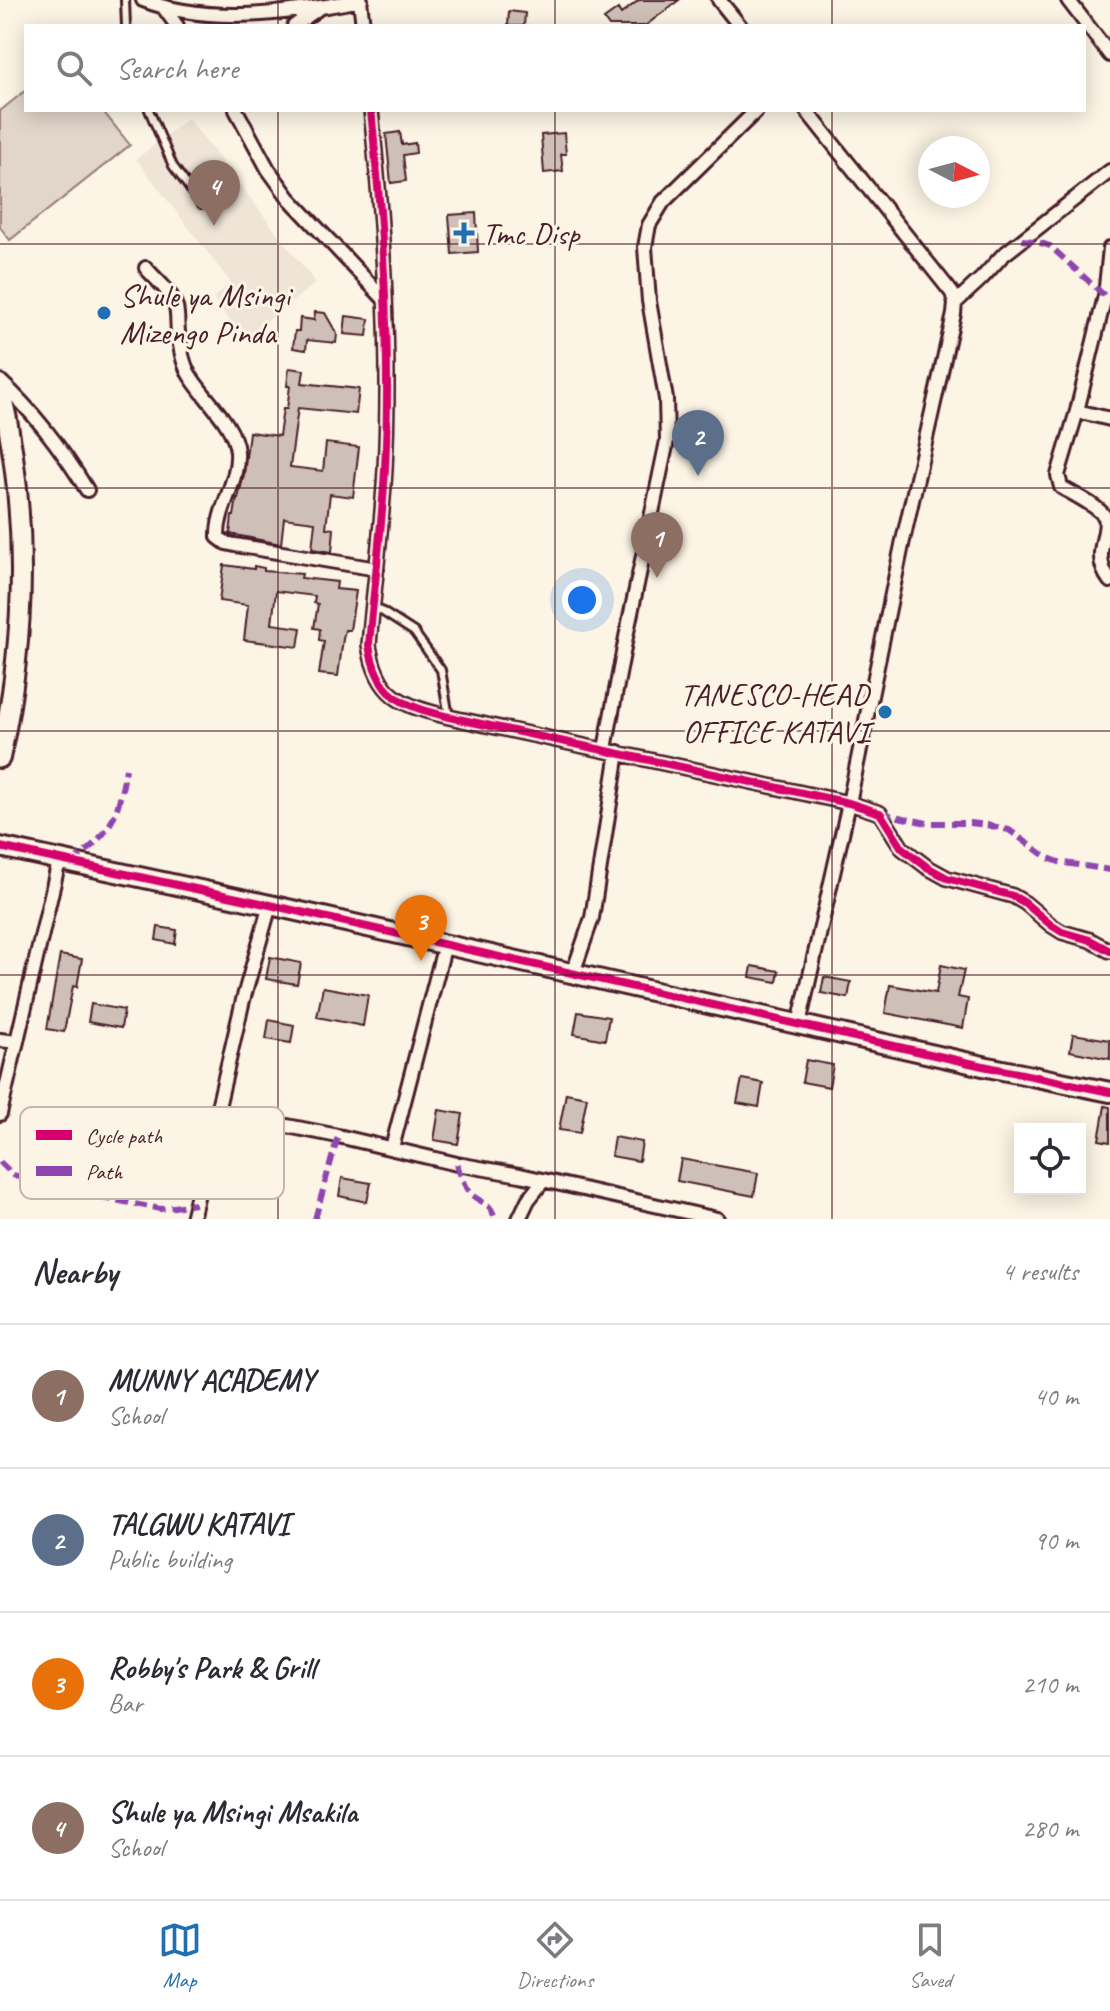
<!DOCTYPE html>
<html lang="en">
<head>
<meta charset="utf-8">
<style>
  :root { --surface:#fff; --page:#f2f2f3; --text:#2b2b33; --muted:#7c7c81; --line:#e1e1e2; --accent:#1f6fb2 }
  body { margin:0; font-family:Caveat,sans-serif; background:var(--page); color:var(--text) }
  .controls { position:absolute; right:24px; bottom:24px; display:grid; overflow:hidden; border-radius:0px; box-shadow:0 4px 20px #0003 }
  .controls button { width:72px; height:72px; display:grid; place-items:center; padding:0; border:0; border-bottom:2px solid var(--line); background:var(--surface); color:var(--text); font:40px sans-serif }
  .compass { position:absolute; left:918px; top:136px; width:72px; height:72px; border-radius:50%; background:var(--surface); box-shadow:0 4px 20px #0003; rotate:96deg }
  .you { position:absolute; left:582px; top:600px; width:28px; height:28px; margin:-20px; border:6px solid #fff; border-radius:50%; background:#1a73e8; box-shadow:0 0 0 12px #1a73e833 }
  .badge { display:grid; place-items:center; width:52px; height:52px; border-radius:50%; background:var(--accent); color:#fff; font-size:26px; font-weight:700 }
  .pin { position:absolute; translate:-50% -66px; filter:drop-shadow(0 2px 4px #0008) }
  .pin::after { content:''; position:absolute; top:42px; width:28px; height:24px; background:inherit; clip-path:polygon(0 0,100% 0,50% 100%) }
  .list { margin:0; padding:0; list-style:none }
  h2 { display:flex; justify-content:space-between; align-items:center; height:104px; margin:0; padding:0 32px; font-size:34px }
  h2 small { font-size:26px; font-weight:400; color:var(--muted) }
  .list li { display:grid; grid-template-columns:52px 1fr auto; gap:24px; align-items:center; box-sizing:border-box; height:144px; padding:0 32px; border-top:2px solid var(--line) }
  .list b { display:block; font-size:30px; white-space:nowrap }
  .list p { margin:0; font-size:26px; white-space:nowrap; color:var(--muted) }
  .list em { font-size:26px; font-style:normal; color:var(--muted) }
  .icon { flex:none; width:44px; height:44px; fill:none; stroke:currentColor; stroke-width:2; stroke-linecap:round; stroke-linejoin:round }
  .map { position:relative; flex:none; width:1110px; height:1219px; overflow:hidden }
  .search { position:absolute; background:var(--surface); box-shadow:0 4px 20px #0003; left:24px; right:24px; top:24px; height:88px; display:flex; align-items:center; gap:20px; box-sizing:border-box; padding:0 28px; border-radius:0px; color:var(--muted); font-size:30px }
  .sheet { height:680px; background:var(--surface) }
  nav { display:flex; justify-content:space-around; align-items:center; box-sizing:border-box; height:112px; border-top:2px solid var(--line); background:var(--surface); font-size:22px; color:var(--muted) }
  nav a { display:grid; justify-items:center; gap:4px }
  nav .on { color:var(--accent) }
  .map>svg:first-child { display:block }
  .built { fill:#eee5d7 }
  .green { fill:#e2d5ca; stroke:#967a7a; stroke-width:2 }
  .building { fill:#cfc0b7; stroke:#4a1f2b; stroke-width:2 }
  .lines { fill:none; stroke-linecap:round; stroke-linejoin:round }
  .lane-casing { stroke:#4a1f2b; stroke-width:12 }
  .street-casing { stroke:#4a1f2b; stroke-width:18 }
  .secondary-casing { stroke:#4a1f2b; stroke-width:24 }
  .lane { stroke:#fcf5e5; stroke-width:6 }
  .street { stroke:#fcf5e5; stroke-width:12 }
  .secondary { stroke:#fcf5e5; stroke-width:18 }
  .quiet { stroke:#8e44ad; stroke-width:6; stroke-dasharray:12 6; stroke-linecap:butt }
  .cycleway-casing { stroke:#fcf5e5; stroke-width:13 }
  .cycleway { stroke:#d6006c; stroke-width:8 }
  .grid { fill:none; stroke:#4a1f2b; stroke-width:2; stroke-opacity:0.55 }
  .poi-dot { fill:#1f6fb2; stroke:#fcf5e5; stroke-width:3 }
  .labels { text-anchor:middle; dominant-baseline:central; stroke-width:6; stroke-linejoin:round; paint-order:stroke }
  .poi-label { font-size:32px; fill:#4a1f2b; stroke:#fcf5e5; text-anchor:start }
  .key { fill:#fcf5e5; stroke:#c7b5ad; stroke-width:2 }
  .key-label { font-size:22px; fill:#4a1f2b }
</style>
</head>
<body>
<div class="map">
<svg width="1110" height="1219" viewBox="0 0 1110 1219">
  <rect width="100%" height="100%" fill="#fcf5e5"/>
  <filter id="ink" filterUnits="userSpaceOnUse"><feTurbulence type="fractalNoise" baseFrequency=".0125" numOctaves="2"/><feDisplacementMap in="SourceGraphic" scale="16" xChannelSelector="R" yChannelSelector="G"/><feConvolveMatrix kernelMatrix="1 2 1 2 8 2 1 2 1" color-interpolation-filters="sRGB"/></filter>
  <g filter="url(#ink)">
    <path class="built" d="M188 118 316 283 244 339 213 298 231 283 136 159Z"/>
    <path class="green" d="M26 90V110H102L130 145 10 240 0 227V111Z"/>
    <path class="building" d="M639 0H679L645 26H609L604 19 618 9 621 14Z
      M509 11 525 13 524 26H508Z
      M400 132 402 145 415 143 416 153 403 155 406 181 391 183 386 134Z
      M564 133 566 154H561L563 171 544 173 541 135Z
      M476 213 478 252 452 254 449 215Z
      M315 312 325 313 337 334 336 343 307 340 306 350 293 348 295 331H299L300 318 314 320Z
      M346 316 369 319 367 336 344 334Z
      M289 368 304 370 302 383 359 389 356 414 298 408 290 467 323 471 326 443 359 447 353 497 330 494 326 528 334 529 332 552 312 549 315 522 284 518 281 544 230 534 232 516H234L237 498H238L244 475 249 432 279 436 283 409H287L290 386H287Z
      M224 565 254 569V566L264 568V571L302 574 301 578 337 582 336 589 356 591 350 630H345L343 639 338 676 319 674 324 641 319 640 320 629 314 628 318 604 314 603 315 596 276 591 272 624 301 628 298 647 244 640 248 605 219 601Z
      M158 927 177 930 175 944 156 940Z
      M60 955 82 959 77 987 73 986 64 1032 47 1029Z
      M270 957 301 963 297 984 266 979Z
      M941 965 964 970 958 997 968 999 963 1028 885 1013 890 985 936 993Z
      M752 966 779 971 777 982 750 977Z
      M824 977 851 982 848 998 821 993Z
      M323 987 368 995 363 1026 317 1017Z
      M91 1004 124 1010 121 1028 88 1022Z
      M578 1012 609 1017 605 1040 574 1034Z
      M269 1020 294 1025 291 1043 266 1039Z
      M1073 1034 1110 1040V1059L1070 1051Z
      M806 1060 833 1065 829 1087 802 1082Z
      M742 1079 763 1083 759 1107 737 1103Z
      M566 1093 587 1097 580 1133 559 1130Z
      M1105 1106 1110 1107V1142L1099 1140Z
      M439 1110 463 1114 458 1144 434 1140Z
      M614 1137 642 1142 639 1161 611 1156Z
      M257 1159 286 1165 280 1198 251 1192Z
      M681 1159 758 1173 754 1196 677 1181Z
      M342 1178 371 1183 367 1202 339 1196Z"/>
    <g class="lines">
      <g class="lane-casing">
        <path id="lane" d="M125 0 126 26
          M149 110 173 166 201 204
          M372 605 414 632 441 670 449 717"/>
      </g>
      <g class="street-casing">
        <path id="street" d="M143 0C210 26 292 13 361 0
          M360 0 363 26
          M719 0 740 26
          M1068 0 1110 55
          M164 8 177 26
          M294 26 319 8
          M236 110 268 169 289 198 385 300
          M371 110C383 229 391 350 385 469 382 528 374 586 369 645 377 697 401 705 449 717L849 803 880 813 902 848 927 867 947 878 1013 896 1025 903 1051 925 1062 932 1090 940 1110 951
          M1110 248 1105 296 1077 411 1058 475 1061 487C1073 494 1098 506 1105 517 1110 535 1090 554 1110 581
          M146 268C156 280 172 292 176 307 178 315 177 324 178 332 180 346 182 361 189 374 203 398 235 424 237 452 239 481 217 509 218 537L226 543 235 545 377 569
          M955 303 982 278 1002 256 1110 171
          M0 381C35 413 62 449 87 490
          M1077 411 1110 419
          M605 749 626 637 667 441 666 399 649 301 645 247 649 225 663 202 757 110
          M573 973 592 918 618 752
          M799 1024 849 803 902 545 954 314 955 303 952 293 806 110
          M0 1040 17 1042
          M217 1112 338 1136 457 1164 520 1175 717 1219
          M0 1114 59 861
          M392 1148 445 944
          M192 1219 243 1000 270 905
          M519 1219 528 1200 543 1181"/>
      </g>
      <g class="secondary-casing">
        <path id="secondary" d="M0 387C29 509 27 636 0 758
          M0 847 270 905 983 1066 1110 1092"/>
      </g>
      <use href="#lane" class="lane"/>
      <use href="#street" class="street"/>
      <use href="#secondary" class="secondary"/>
      <path class="quiet" d="M1022 240 1035 241 1050 246 1105 296
        M880 813 927 823H970L987 825 1009 830 1048 858 1059 862 1110 870
        M72 863C113 829 116 822 126 769
        M0 1162 13 1175 69 1191 160 1209 195 1204
        M457 1164C460 1175 464 1187 472 1195 484 1205 491 1202 495 1219
        M315 1219 338 1136"/>
      <g class="cycleway-casing">
        <path id="cycleway" d="M371 110C383 229 391 350 385 469 382 528 374 586 369 645 377 697 401 705 449 717L849 803 880 813 902 848 927 867 947 878 1013 896 1025 903 1051 925 1062 932 1090 940 1110 951
          M0 847 270 905 983 1066 1110 1092"/>
      </g>
      <use href="#cycleway" class="cycleway"/>
    </g>
  </g>
  <path class="grid" d="M278 0V26M555 0V26M832 0V26M278 110V1219M555 110V1219M832 110V1219M0 244H1110M0 488H1110M0 731H1110M0 975H1110"/>
  <g class="poi-dot">
    <path d="M460 221h8v8h8v8h-8v8h-8v-8h-8v-8h8z"/>
    <circle cx="104" cy="313" r="8"/>
    <circle cx="885" cy="712" r="8"/>
  </g>
  <g class="labels">
    <g class="poi-label">
      <text x="482" y="233">Tmc Disp</text>
      <text x="120" y="295">Shule ya Msingi<tspan x="120" dy="37">Mizengo Pinda</tspan></text>
      <text x="869" y="694" text-anchor="end">TANESCO-HEAD<tspan x="869" dy="37">OFFICE KATAVI</tspan></text>
    </g>
  </g>
  <rect x="20" y="1107" width="264" height="92" rx="12" class="key"/>
  <rect x="36" y="1130" width="36" height="10" fill="#d6006c"/>
  <rect x="36" y="1166" width="36" height="10" fill="#8e44ad"/>
  <g class="key-label">
    <text x="86" y="1143">Cycle path</text>
    <text x="86" y="1179">Path</text>
  </g>
</svg>
<div class="controls">
<button><svg class="icon" aria-label="locate" viewBox="0 0 24 24"><circle cx="12" cy="12" r="6"/><path d="M12 2v4M12 18v4M2 12h4M18 12h4"/></svg></button>
</div>
<svg class="compass" viewBox="-18 -18 36 36"><path d="M0-13l5 13h-10z" fill="#e53935"/><path d="M0 13l5-13h-10z" fill="#7c7c81"/></svg>
<div class="you"></div>
<div class="pin badge" style="left:657px;top:578px;background:#8d6e63">1</div>
<div class="pin badge" style="left:698px;top:476px;background:#5c6f8a">2</div>
<div class="pin badge" style="left:421px;top:961px;background:#e8710a">3</div>
<div class="pin badge" style="left:214px;top:226px;background:#8d6e63">4</div>
<div class="search"><svg class="icon" aria-label="search" viewBox="0 0 24 24"><circle cx="10" cy="10" r="6"/><path d="M15 15l6 6"/></svg>Search here</div>
</div>
<section class="sheet">
<h2>Nearby<small>4 results</small></h2>
<ul class="list">
<li><span class="badge" style="background:#8d6e63">1</span><div><b>MUNNY ACADEMY</b><p>School</p></div><em>40 m</em></li>
<li><span class="badge" style="background:#5c6f8a">2</span><div><b>TALGWU KATAVI</b><p>Public building</p></div><em>90 m</em></li>
<li><span class="badge" style="background:#e8710a">3</span><div><b>Robby's Park &amp; Grill</b><p>Bar</p></div><em>210 m</em></li>
<li><span class="badge" style="background:#8d6e63">4</span><div><b>Shule ya Msingi Msakila</b><p>School</p></div><em>280 m</em></li>
</ul>
</section>
<nav>
<a class="on"><svg class="icon" aria-label="map" viewBox="0 0 24 24"><path d="M3 6l6-2 6 2 6-2v14l-6 2-6-2-6 2zM9 4v14M15 6v14"/></svg>Map</a>
<a><svg class="icon" aria-label="directions" viewBox="0 0 24 24"><path d="M12 3l9 9-9 9-9-9zM9 14v-3h6M13 9l2 2-2 2"/></svg>Directions</a>
<a><svg class="icon" aria-label="saved" viewBox="0 0 24 24"><path d="M7 4h10v16l-5-4-5 4z"/></svg>Saved</a>
</nav>
</body>
</html>
